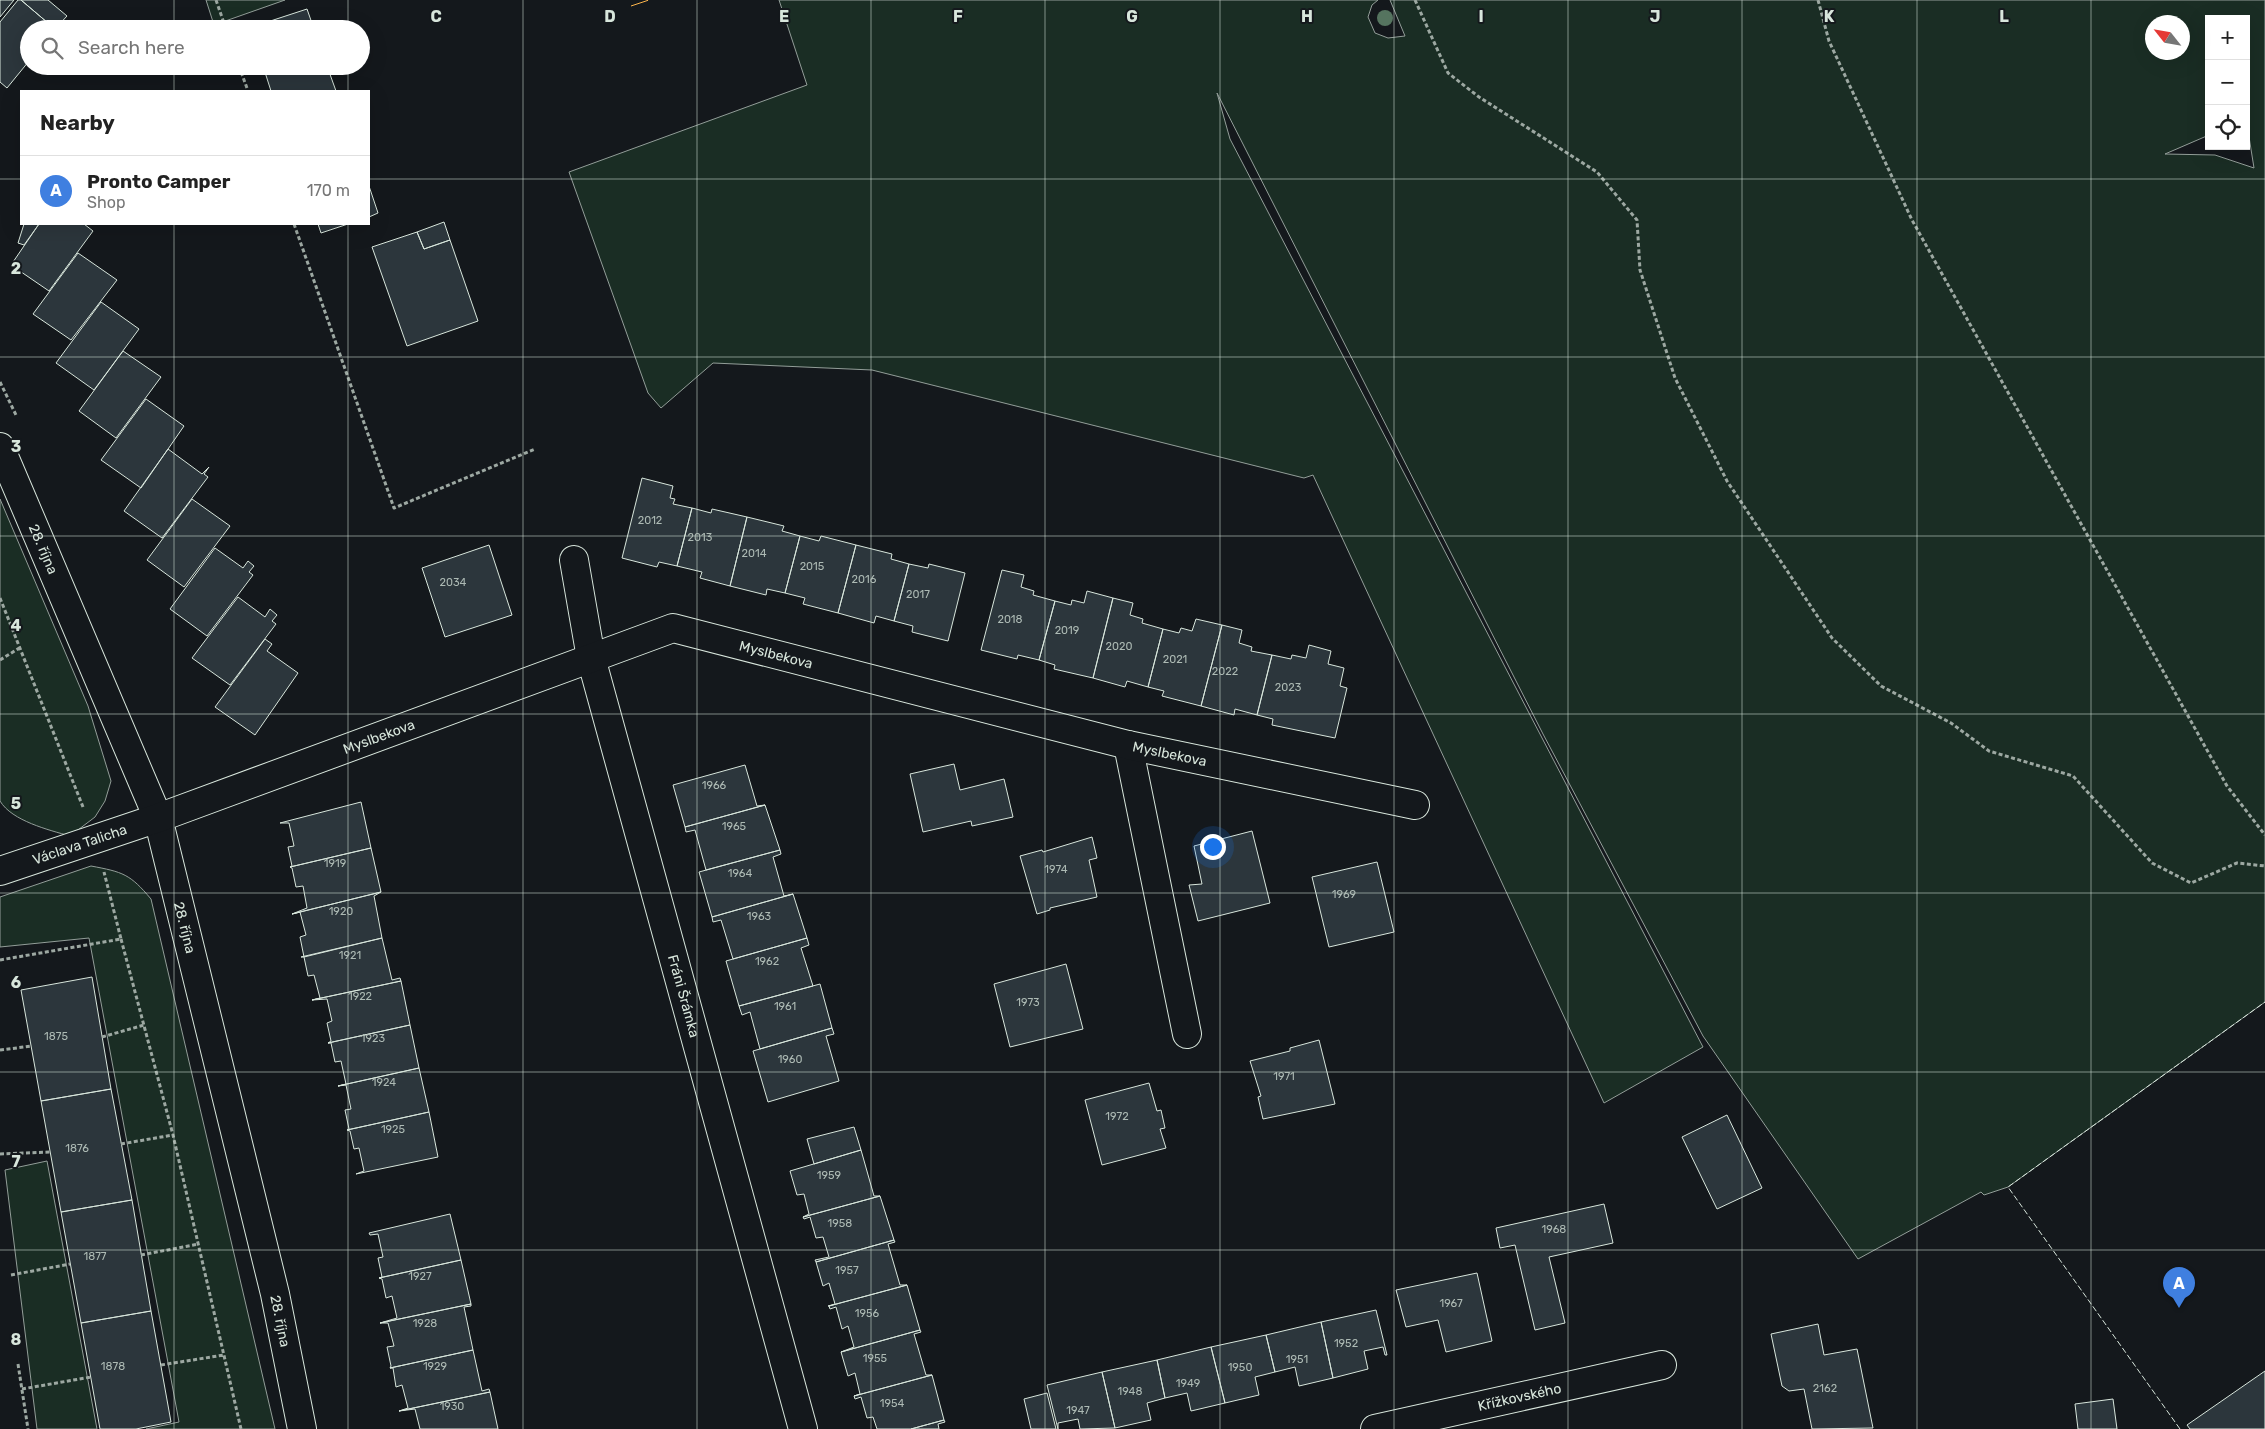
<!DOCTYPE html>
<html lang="en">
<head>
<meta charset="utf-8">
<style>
  :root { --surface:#fff; --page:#f2f2f2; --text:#222; --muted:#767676; --line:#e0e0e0; --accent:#856535 }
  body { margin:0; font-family:Rubik,sans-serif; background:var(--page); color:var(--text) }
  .controls { position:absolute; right:15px; top:15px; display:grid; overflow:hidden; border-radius:0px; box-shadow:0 5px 20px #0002 }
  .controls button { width:45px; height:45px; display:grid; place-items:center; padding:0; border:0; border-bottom:1px solid var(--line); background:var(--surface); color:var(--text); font:25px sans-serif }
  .compass { position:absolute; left:2145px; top:15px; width:45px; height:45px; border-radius:50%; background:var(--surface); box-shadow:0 5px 20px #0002; rotate:301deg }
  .you { position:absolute; left:1212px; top:846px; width:18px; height:18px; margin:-12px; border:4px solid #fff; border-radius:50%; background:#1a73e8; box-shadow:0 0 0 8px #1a73e833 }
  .badge { display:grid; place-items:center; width:32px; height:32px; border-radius:50%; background:var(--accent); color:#fff; font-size:16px; font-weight:700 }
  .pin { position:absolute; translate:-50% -41px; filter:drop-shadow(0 1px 2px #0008) }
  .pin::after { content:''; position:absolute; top:26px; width:18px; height:15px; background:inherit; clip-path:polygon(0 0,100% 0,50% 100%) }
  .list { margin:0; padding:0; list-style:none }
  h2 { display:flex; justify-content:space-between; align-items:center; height:65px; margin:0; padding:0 20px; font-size:21px }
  h2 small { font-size:16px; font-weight:400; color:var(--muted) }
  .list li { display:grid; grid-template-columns:32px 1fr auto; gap:15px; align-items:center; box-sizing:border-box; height:70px; padding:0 20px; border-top:1px solid var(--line) }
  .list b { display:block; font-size:19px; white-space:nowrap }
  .list p { margin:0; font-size:16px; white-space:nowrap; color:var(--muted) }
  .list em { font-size:16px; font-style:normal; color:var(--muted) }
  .icon { flex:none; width:28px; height:28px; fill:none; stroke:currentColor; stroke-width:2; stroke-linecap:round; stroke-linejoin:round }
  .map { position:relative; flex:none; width:2265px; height:1429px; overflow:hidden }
  .search { position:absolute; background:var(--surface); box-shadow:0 5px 20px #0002; left:20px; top:20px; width:350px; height:55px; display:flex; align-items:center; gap:12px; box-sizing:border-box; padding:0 18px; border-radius:28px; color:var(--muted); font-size:19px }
  .panel { position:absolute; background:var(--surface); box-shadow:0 5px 20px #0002; left:20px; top:90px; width:350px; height:135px; border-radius:0px }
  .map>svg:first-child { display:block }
  .green { fill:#1a2d24; stroke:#939e99; fill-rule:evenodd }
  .building { fill:#2c363c; stroke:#d8e6dc }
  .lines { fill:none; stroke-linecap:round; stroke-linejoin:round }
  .street-casing { stroke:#d8e6dc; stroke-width:30 }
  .path { stroke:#9da8a2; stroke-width:3; stroke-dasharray:4 2.5; stroke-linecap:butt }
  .street { stroke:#14181c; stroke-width:28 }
  .fence { stroke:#d8e6dc; stroke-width:1; stroke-dasharray:6 2.5; stroke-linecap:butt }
  .power { stroke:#ffb74d; stroke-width:1; stroke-dasharray:18 4 2.5 4; stroke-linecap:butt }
  .tree { fill:#55745f }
  .grid { fill:none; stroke:#d8e6dc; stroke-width:1; stroke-opacity:0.55 }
  .labels { text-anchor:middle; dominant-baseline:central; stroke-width:4; stroke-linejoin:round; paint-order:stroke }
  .number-label { font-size:11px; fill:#adbab4 }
  .street-label { font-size:14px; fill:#d8e6dc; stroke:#14181c }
  .grid-label { font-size:16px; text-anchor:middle; font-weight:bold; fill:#d8e6dc; stroke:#14181c; stroke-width:4; stroke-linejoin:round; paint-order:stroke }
</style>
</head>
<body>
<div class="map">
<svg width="2265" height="1429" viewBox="0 0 2265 1429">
  <rect width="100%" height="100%" fill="#14181c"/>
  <path class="green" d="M206 0H285L214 25Z
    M779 0H1378L1372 5 1368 17 1375 33 1388 38 1405 36 1390 0H2265V1002L2008 1187 1984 1195 1981 1192 1858 1259 1703 1036 1543 734 1217 93 1230 139 1703 1047 1604 1103 1313 475 1304 478 872 370 713 363 661 408 648 393 569 172 807 85ZM2209 19H2246V118L2254 168 2215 155 2165 154 2209 135ZM2152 22H2182V52H2152Z
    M0 499 88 706 111 781 105 801 95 817 70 836C49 830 12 821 0 801Z
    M91 866C123 872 130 874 151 899L275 1429H146L179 1422 89 938 0 947V897Z
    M47 1161 97 1429H37L5 1170Z"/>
  <path class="building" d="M0 0H14L0 17Z
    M18 0H21L55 29H29V61L7 88 0 82V22Z
    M21 0H48L67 16 55 29Z
    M307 9 314 29 249 28Z
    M263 66H327L336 91H271Z
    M369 186 378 213 369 217Z
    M444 222 450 240 424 249 417 232Z
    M24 224H39L24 245 18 243Z
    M39 224H84L93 231 49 291 11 265Z
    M318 224H348L321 233Z
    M417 232 424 249 450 240 478 321 407 346 372 247Z
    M78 253 117 280 71 340 33 314Z
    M101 302 139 329 94 390 56 363Z
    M123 351 161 377 116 438 79 411Z
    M146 399 184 426 141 488 101 460Z
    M168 449 202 474 209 467 204 474 208 477 162 538 124 511Z
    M642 478 673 486 670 498 675 499 673 504 692 508 677 566 659 562 657 567 622 558Z
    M192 499 230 526 184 587 147 560Z
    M692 508 711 513 712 509 747 517 730 586 700 578 702 572 677 566Z
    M747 517 784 526 782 531 800 536 785 593 767 589 766 595 730 586Z
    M800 536 819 541 821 536 856 545 838 613 803 604 805 598 785 593Z
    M489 545 512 615 445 637 422 568Z
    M856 545 892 554 891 559 909 564 894 621 876 616 874 623 838 613Z
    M215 548 243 568 248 561 254 566 249 572 253 575 207 636 170 609Z
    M909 564 928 568 929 564 965 573 948 641 912 632 913 626 894 621Z
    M1002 570 1024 575 1021 587 1034 591 1033 595 1055 601 1039 660 1018 655 1017 659 981 650Z
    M1087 591 1113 598 1093 678 1054 669 1055 665 1039 660 1055 601 1071 605 1072 600 1084 603Z
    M238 597 265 617 270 609 277 615 272 621 276 624 230 685 192 658Z
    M1113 598 1133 603 1130 615 1143 619 1142 623 1163 629 1148 687 1127 681 1125 687 1093 678Z
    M1196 619 1222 625 1201 706 1162 696 1164 691 1148 687 1163 629 1179 633 1181 628 1192 631Z
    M1222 625 1242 630 1239 643 1252 647 1251 651 1272 655 1257 715 1235 709 1234 715 1201 706Z
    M265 639 272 644 267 651 298 673 255 735 215 707Z
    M1309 645 1331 651 1328 664 1344 668 1340 686 1347 688 1335 738 1272 725 1273 719 1257 715 1272 655 1291 659 1292 655 1306 658Z
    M954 764 960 790 1004 779 1013 817 972 826 971 821 923 832 910 774Z
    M745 765 757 806 765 805 685 827 673 785Z
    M361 802 371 848 290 867 292 866 288 847 294 846 289 823H280Z
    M765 805 780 850 706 870 695 830 686 832 685 827Z
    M1252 831 1270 903 1198 921 1189 885 1202 884 1194 846Z
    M1092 837 1097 858 1089 860 1097 897 1050 908V910L1037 914 1020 856 1042 850 1043 852Z
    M371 848 381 892 292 914 307 908 303 886 296 887 292 868 290 867Z
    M780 850 781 854 773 857 784 896 793 894 712 917 699 872Z
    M1377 862 1394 932 1329 947 1312 877Z
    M381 892 374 896 382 938 304 957 300 937 306 935 300 912 292 914Z
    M793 894 807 938 733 959 721 920 713 922 712 917Z
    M382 938 392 980 400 978 401 981 312 1000 320 998 314 975 308 976 304 957H301Z
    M807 938 809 945 801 948 813 986 739 1006 726 961Z
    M1066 964 1083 1029 1010 1047 994 984Z
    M92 977 111 1089 41 1101 21 990Z
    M401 981 410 1025 328 1043 331 1041 327 1023 332 1021 327 999 312 1000Z
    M820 984 832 1028 760 1049 750 1012 742 1015 739 1006Z
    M410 1025 419 1068 338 1086 346 1084 341 1061 335 1062 331 1043H328Z
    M832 1028 834 1034 826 1036 839 1081 768 1102 753 1051Z
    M1319 1040 1335 1104 1263 1119 1258 1097 1261 1096 1250 1061 1290 1051V1048Z
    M419 1068 429 1112 347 1130 349 1129 345 1110 351 1109 346 1085 338 1086Z
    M1149 1083 1157 1111 1161 1110 1165 1128 1160 1129 1166 1148 1102 1165 1085 1100Z
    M111 1089 132 1200 61 1212 41 1101Z
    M429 1112 438 1157 356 1174 364 1171 359 1148 354 1149 350 1131 347 1130Z
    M1727 1115 1762 1188 1717 1209 1682 1137Z
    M854 1127 861 1150 814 1164 807 1139Z
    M861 1150 874 1196H880L803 1217 809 1214 804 1194 797 1195 790 1171Z
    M880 1196 894 1240 816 1262 815 1260 829 1257 823 1237 816 1238 810 1217 804 1219 803 1217Z
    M132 1200 151 1311 81 1323 61 1212Z
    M1604 1204 1613 1243 1549 1257 1565 1323 1535 1330 1515 1245 1500 1248 1496 1228Z
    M450 1214 461 1260 379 1278 382 1277 378 1258 383 1257 378 1234 370 1235 369 1233Z
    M894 1240 895 1242 888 1244 900 1285H907L829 1306H828L835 1304 829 1283 823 1286 816 1262Z
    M461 1260 471 1304 380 1323 397 1318 392 1296 386 1298 382 1279 379 1278Z
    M1477 1273 1492 1341 1446 1352 1438 1320 1406 1327 1396 1290Z
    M907 1285 920 1330 841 1352 854 1347 848 1326 842 1329 836 1307 830 1309 829 1306Z
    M471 1304V1306L464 1307 473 1350 390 1368 391 1366 387 1347 394 1346 388 1323H380Z
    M1376 1310 1387 1355H1385L1383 1347 1364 1351 1368 1369 1333 1378 1321 1322Z
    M151 1311 171 1422 136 1429H100L81 1323Z
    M1321 1322 1333 1378 1299 1386 1295 1367 1275 1372 1266 1335Z
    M1818 1324 1824 1355 1857 1349 1873 1428 1812 1429 1804 1389 1789 1391 1782 1386 1771 1334Z
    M920 1330 921 1332 914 1334 926 1375H932L854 1396 860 1394 855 1373 848 1376 841 1352Z
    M1266 1335 1275 1372 1255 1377 1259 1395 1225 1403 1211 1347Z
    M1211 1347 1225 1403 1191 1411 1187 1393 1165 1398 1157 1360Z
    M473 1350 482 1391 489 1389 490 1392 399 1411 408 1408 402 1385 396 1387 393 1368H390Z
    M1157 1360 1165 1398 1147 1403 1151 1420 1115 1428 1102 1372Z
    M2265 1371V1429H2190L2187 1425Z
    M1102 1372 1115 1428 1080 1429 1078 1419 1058 1423V1429L1047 1385Z
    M932 1375 944 1420 911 1429H877L873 1417 867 1418 861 1397 855 1399 854 1396Z
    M490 1392 498 1429H420L415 1409 399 1411Z
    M1047 1393 1056 1429H1031L1024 1399Z
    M2113 1399 2117 1429H2078L2075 1404Z
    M944 1420 945 1422 938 1424 939 1429H911Z"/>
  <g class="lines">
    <g class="street-casing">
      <g id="street">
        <path id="s1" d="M0 447 158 818 275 1294 302 1429"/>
        <path id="s2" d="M574 560 591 658 803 1429"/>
        <path d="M1128 745 1187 1034"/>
        <path id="s3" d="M0 871 158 818 673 628 1128 745 1415 805"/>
        <path id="s4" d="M1375 1429 1662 1365"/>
      </g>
    </g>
    <path class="path" d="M216 0 226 29
      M1415 0 1448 73 1479 97 1597 172 1637 220 1640 270 1675 378 1727 481 1832 638 1881 686 1951 723 1989 751 2073 776 2152 863 2191 883 2237 863 2265 866
      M1818 0 1829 41 1912 220 2227 786 2265 835
      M239 66 248 91
      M294 224 394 508 535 449
      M0 382 16 415
      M0 598 83 807
      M0 660 21 647
      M121 939 173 1135 241 1429
      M0 960 121 939 104 872
      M102 1037 144 1025
      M0 1050 32 1046
      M121 1144 173 1135
      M0 1154 51 1152
      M141 1255 199 1244
      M11 1275 70 1264
      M18 1364 28 1429
      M161 1365 224 1355
      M22 1389 91 1377"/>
    <use href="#street" class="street"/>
    <path class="fence" d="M2180 1429 2008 1187 2265 1002"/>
    <path class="power" d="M631 6 649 0"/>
  </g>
  <circle class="tree" cx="1385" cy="18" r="8"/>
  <path class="grid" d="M174 0V29M348 0V29M523 0V1429M697 0V1429M871 0V1429M1045 0V1429M1220 0V1429M1394 0V1429M1568 0V1429M1742 0V1429M1917 0V1429M2091 0V1429M174 66V91M348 66V91M0 179H21M369 179H2265M174 224V1429M348 224V1429M0 357H2265M0 536H2265M0 714H2265M0 893H2265M0 1072H2265M0 1250H2265"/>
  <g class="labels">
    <g class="number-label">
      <text x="650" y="520">2012</text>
      <text x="700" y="537">2013</text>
      <text x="754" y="553">2014</text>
      <text x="812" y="566">2015</text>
      <text x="864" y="579">2016</text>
      <text x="453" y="582">2034</text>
      <text x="918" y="594">2017</text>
      <text x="1010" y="619">2018</text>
      <text x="1067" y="630">2019</text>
      <text x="1119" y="646">2020</text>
      <text x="1175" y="659">2021</text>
      <text x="1225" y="671">2022</text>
      <text x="1288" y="687">2023</text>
      <text x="714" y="785">1966</text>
      <text x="734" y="826">1965</text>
      <text x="335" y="863">1919</text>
      <text x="1056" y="869">1974</text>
      <text x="740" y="873">1964</text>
      <text x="1344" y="894">1969</text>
      <text x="341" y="911">1920</text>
      <text x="759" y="916">1963</text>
      <text x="350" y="955">1921</text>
      <text x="767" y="961">1962</text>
      <text x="360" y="996">1922</text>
      <text x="1028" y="1002">1973</text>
      <text x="785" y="1006">1961</text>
      <text x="56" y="1036">1875</text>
      <text x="373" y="1038">1923</text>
      <text x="790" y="1059">1960</text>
      <text x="1284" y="1076">1971</text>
      <text x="384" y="1082">1924</text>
      <text x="1117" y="1116">1972</text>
      <text x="393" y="1129">1925</text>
      <text x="77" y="1148">1876</text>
      <text x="829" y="1175">1959</text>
      <text x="840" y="1223">1958</text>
      <text x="1554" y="1229">1968</text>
      <text x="95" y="1256">1877</text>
      <text x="847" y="1270">1957</text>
      <text x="420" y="1276">1927</text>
      <text x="1451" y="1303">1967</text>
      <text x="867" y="1313">1956</text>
      <text x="425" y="1323">1928</text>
      <text x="1346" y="1343">1952</text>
      <text x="875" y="1358">1955</text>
      <text x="1297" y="1359">1951</text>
      <text x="113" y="1366">1878</text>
      <text x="435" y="1366">1929</text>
      <text x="1240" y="1367">1950</text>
      <text x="1188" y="1383">1949</text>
      <text x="1825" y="1388">2162</text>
      <text x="1130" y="1391">1948</text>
      <text x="892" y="1403">1954</text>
      <text x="452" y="1406">1930</text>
      <text x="1078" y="1410">1947</text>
    </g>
    <g class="street-label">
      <text stroke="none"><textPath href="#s1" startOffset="111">28. října</textPath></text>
      <text stroke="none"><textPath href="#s3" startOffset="822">Myslbekova</textPath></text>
      <text stroke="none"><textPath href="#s3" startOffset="402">Myslbekova</textPath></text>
      <text stroke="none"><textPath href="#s3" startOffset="1228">Myslbekova</textPath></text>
      <text stroke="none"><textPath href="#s3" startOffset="84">Václava Talicha</textPath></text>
      <text stroke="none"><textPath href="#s1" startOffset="516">28. října</textPath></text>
      <text stroke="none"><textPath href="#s2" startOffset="450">Fráni Šrámka</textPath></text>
      <text stroke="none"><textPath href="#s1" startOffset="921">28. října</textPath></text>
      <text stroke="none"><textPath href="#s4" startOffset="148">Křížkovského</textPath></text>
    </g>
  </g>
  <g class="grid-label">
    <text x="436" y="22">C</text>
    <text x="610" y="22">D</text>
    <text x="784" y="22">E</text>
    <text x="958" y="22">F</text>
    <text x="1132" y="22">G</text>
    <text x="1307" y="22">H</text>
    <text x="1481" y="22">I</text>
    <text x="1655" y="22">J</text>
    <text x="1829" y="22">K</text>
    <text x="2004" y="22">L</text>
    <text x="16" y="274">2</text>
    <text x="16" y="452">3</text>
    <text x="16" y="631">4</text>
    <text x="16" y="809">5</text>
    <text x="16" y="988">6</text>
    <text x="16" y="1167">7</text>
    <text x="16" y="1345">8</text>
  </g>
</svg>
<div class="controls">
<button>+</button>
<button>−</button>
<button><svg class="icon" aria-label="locate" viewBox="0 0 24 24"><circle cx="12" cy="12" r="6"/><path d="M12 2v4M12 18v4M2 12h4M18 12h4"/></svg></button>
</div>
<svg class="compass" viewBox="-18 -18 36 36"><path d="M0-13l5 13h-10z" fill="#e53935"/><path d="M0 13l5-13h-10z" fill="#767676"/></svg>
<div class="you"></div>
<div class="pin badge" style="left:2179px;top:1308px;background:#3f7fe0">A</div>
<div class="search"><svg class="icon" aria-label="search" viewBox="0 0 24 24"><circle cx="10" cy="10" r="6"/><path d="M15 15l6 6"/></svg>Search here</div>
<section class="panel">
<h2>Nearby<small></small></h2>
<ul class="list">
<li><span class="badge" style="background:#3f7fe0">A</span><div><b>Pronto Camper</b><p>Shop</p></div><em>170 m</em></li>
</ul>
</section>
</div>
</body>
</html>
